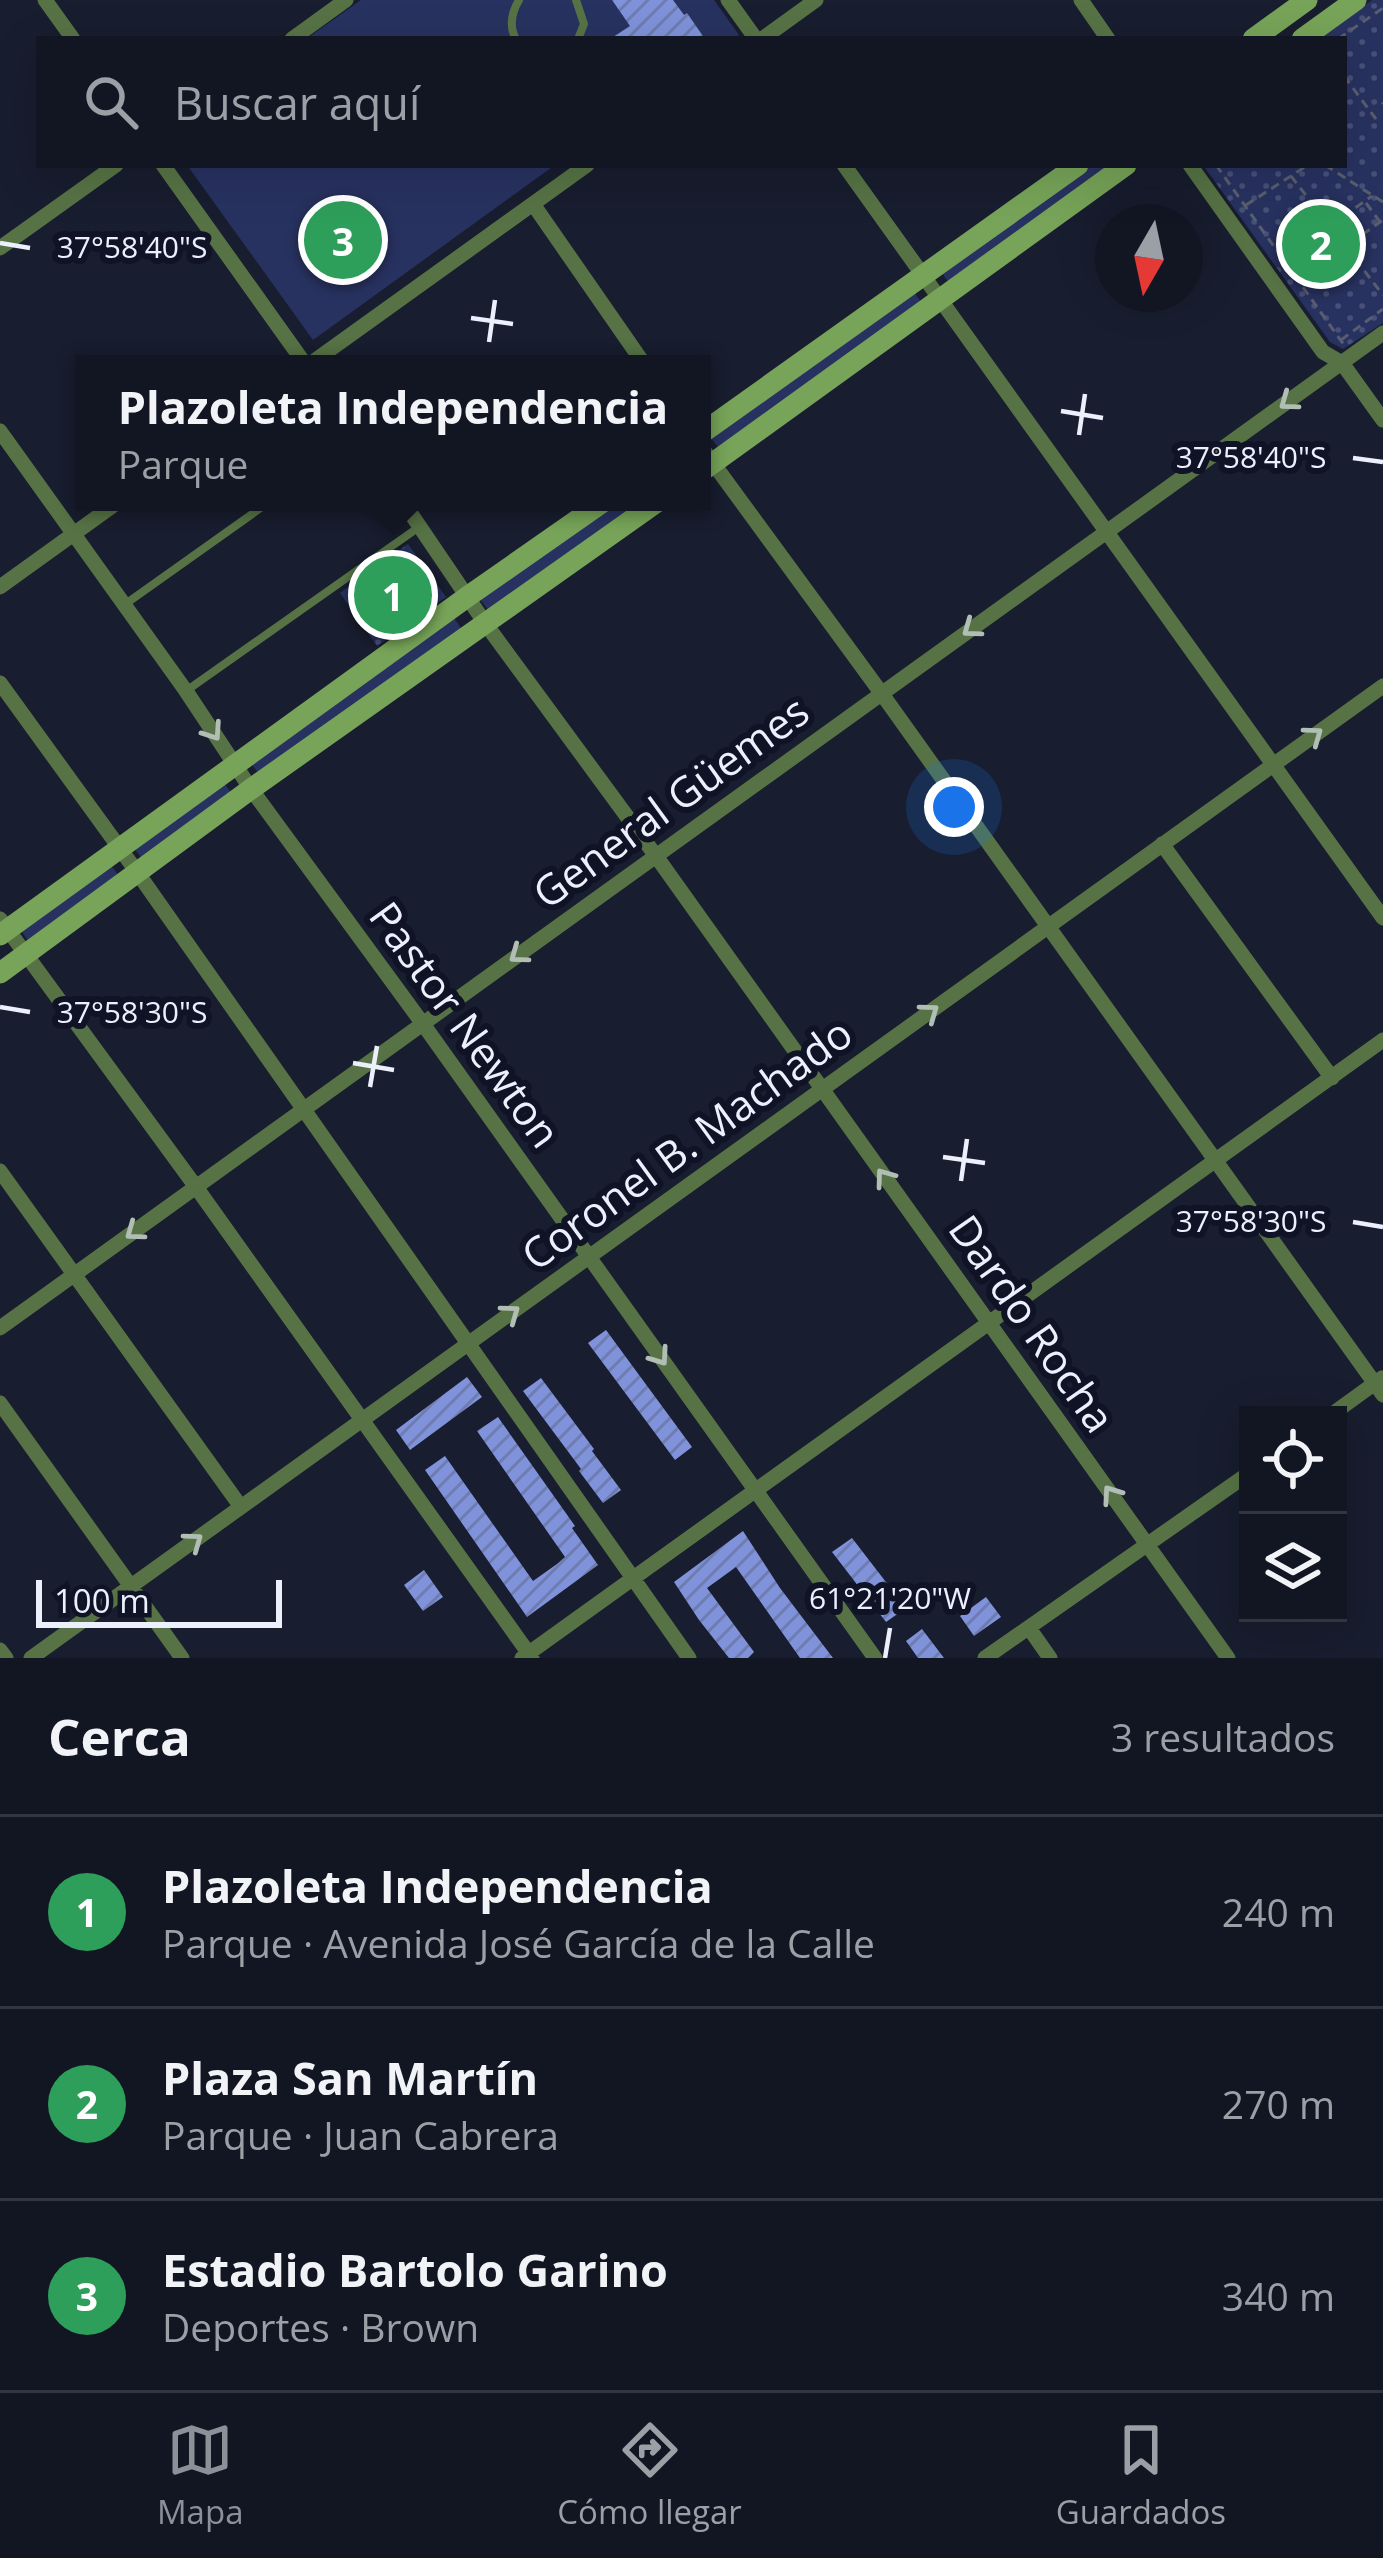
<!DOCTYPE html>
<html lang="es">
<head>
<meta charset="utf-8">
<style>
  :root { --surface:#121623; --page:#1b1f2b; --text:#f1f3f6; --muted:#9c9fa6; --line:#313541; --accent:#8c9099 }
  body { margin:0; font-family:"Open Sans",sans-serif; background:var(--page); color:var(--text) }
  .controls { position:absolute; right:36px; bottom:36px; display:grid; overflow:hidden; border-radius:0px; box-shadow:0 12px 48px #0002 }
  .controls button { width:108px; height:108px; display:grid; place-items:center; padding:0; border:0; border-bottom:3px solid var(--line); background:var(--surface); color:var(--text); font:60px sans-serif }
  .compass { position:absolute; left:1095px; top:204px; width:108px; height:108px; border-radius:50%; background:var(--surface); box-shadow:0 12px 48px #0002; rotate:189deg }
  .scale { position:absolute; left:36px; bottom:30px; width:246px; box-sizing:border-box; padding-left:12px; border:6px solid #ecf0fd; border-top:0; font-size:33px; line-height:42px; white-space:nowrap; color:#ecf0fd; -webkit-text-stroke:9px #0f1325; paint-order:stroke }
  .you { position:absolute; left:954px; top:807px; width:42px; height:42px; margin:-30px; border:9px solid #fff; border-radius:50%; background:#1a73e8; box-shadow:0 0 0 18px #1a73e833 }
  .badge { display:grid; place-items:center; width:78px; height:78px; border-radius:50%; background:var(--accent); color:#fff; font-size:39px; font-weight:700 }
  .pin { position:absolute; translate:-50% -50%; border:6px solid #fff; box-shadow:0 3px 12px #0006 }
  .popup { position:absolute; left:75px; top:355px; width:636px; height:156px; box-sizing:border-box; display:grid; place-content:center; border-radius:0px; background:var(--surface); filter:drop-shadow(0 3px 9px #0005); font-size:39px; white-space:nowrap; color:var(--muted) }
  .popup b { font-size:45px; color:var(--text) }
  .popup::after { content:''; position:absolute; left:50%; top:100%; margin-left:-24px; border:24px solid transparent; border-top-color:var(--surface) }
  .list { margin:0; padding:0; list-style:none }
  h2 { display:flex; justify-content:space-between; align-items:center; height:156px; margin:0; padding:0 48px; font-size:51px }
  h2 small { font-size:39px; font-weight:400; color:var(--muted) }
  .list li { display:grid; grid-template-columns:78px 1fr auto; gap:36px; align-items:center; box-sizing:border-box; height:192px; padding:0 48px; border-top:3px solid var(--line) }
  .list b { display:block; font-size:45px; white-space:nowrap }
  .list p { margin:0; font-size:39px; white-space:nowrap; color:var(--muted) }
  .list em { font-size:39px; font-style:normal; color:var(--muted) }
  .icon { flex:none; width:66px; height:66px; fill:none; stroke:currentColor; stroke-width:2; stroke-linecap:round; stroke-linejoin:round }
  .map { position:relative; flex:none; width:1383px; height:1658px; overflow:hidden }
  .search { position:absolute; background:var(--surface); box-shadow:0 12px 48px #0002; left:36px; right:36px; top:36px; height:132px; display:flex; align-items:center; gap:30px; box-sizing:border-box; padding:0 42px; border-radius:0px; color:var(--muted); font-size:45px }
  .sheet { height:732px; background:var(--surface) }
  nav { display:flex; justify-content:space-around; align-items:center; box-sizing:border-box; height:168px; border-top:3px solid var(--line); background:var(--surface); font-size:33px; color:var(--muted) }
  nav a { display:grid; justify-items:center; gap:6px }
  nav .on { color:var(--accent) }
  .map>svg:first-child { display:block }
  .grass { fill:#283260 }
  .park { fill:url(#park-dots) }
  .building { fill:url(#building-hatch) }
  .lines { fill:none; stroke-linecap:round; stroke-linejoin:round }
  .path { stroke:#595e6e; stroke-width:3; stroke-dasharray:9 6; stroke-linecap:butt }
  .lane { stroke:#577345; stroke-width:8 }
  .street { stroke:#577345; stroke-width:15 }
  .secondary { stroke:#77a458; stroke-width:21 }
  .oneway { stroke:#b0beb3 }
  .ticks { fill:none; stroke:#ecf0fd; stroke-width:4.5 }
  .labels { text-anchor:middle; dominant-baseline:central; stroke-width:12; stroke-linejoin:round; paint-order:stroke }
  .street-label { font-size:42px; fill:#ecf0fd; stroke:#0f1325 }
  .ticks-label { font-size:30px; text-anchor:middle; fill:#ecf0fd; stroke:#0f1325; stroke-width:12; stroke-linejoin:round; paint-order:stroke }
</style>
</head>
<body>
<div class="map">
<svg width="1383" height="1658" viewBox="0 0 1383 1658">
  <defs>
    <pattern id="park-dots" width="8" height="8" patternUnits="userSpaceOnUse" patternTransform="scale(3)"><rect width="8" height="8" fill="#283260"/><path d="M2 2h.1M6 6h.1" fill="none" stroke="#475078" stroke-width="1.8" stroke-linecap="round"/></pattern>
    <pattern id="building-hatch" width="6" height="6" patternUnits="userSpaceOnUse" patternTransform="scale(3)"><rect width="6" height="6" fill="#7f92da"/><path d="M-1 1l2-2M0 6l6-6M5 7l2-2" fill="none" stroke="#6e7caf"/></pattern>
  </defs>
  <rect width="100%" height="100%" fill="#181d2f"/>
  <path class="grass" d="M361 0H714L739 35 734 39H306Z
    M187 165H555L313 340Z
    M1090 165H1116L951 286 942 273Z
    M913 291 922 303 720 450 711 438Z
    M618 502H644L489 611 480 599Z
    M454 618 463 631 259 774 250 762Z
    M224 783 233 795 143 860 134 848Z
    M110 864 119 876 29 942 20 929Z"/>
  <path class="park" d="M1372 0H1383V323L1343 349 1330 342 1203 165H1344V39H1318Z
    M408 544 446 597 377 646 340 593Z"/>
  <path class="building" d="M612 0H673L684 15 687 13 705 39H610L630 26Z
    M606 1330 692 1447 675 1460 588 1343Z
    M467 1377 482 1397 410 1450 396 1430Z
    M541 1378 594 1449 592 1451 621 1490 603 1503 579 1471 581 1469 523 1391Z
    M498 1417 575 1526 572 1528 598 1565 527 1617 425 1470 445 1456 533 1581 557 1564 565 1557 477 1431Z
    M743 1531 780 1588 833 1658H800L736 1567 707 1588 754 1652 748 1658H729L699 1620 674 1582Z
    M852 1538 906 1608 886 1622 832 1552Z
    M424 1570 443 1597 423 1611 404 1585Z
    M986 1597 1001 1617 974 1636 960 1616Z
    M922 1629 944 1658H918L906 1641Z"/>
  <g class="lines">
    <path class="path" d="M1338 39 1383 8
      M1344 76 1376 119
      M1382 104 1383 103
      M1216 165 1344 345
      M1325 165 1383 202
      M1291 176 1383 295
      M1366 203 1383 226
      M1246 205 1308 165
      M1331 225 1372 196
      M1301 278 1383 220
      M1341 340 1383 309"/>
    <path class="lane" d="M576 0 584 24 578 39
      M516 39C508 25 512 12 519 0
      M124 605 269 502
      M186 691 419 527"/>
    <path class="street" d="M45 0 73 39
      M728 0 756 39
      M1081 0 1108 39
      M292 39 346 0
      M762 39 816 0
      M163 165 305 364
      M844 165 1383 918
      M1190 165 1323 352 1342 363 1383 420
      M533 204 644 364
      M0 248 116 165
      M310 364 587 165
      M0 431 186 691 251 789 423 1024 875 1658
      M702 448 882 694 1383 1395
      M403 502 485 623 656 856 1228 1658
      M0 587 118 502
      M0 683 137 872 689 1658
      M1162 844 1332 1078
      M0 919 196 1187 532 1658
      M0 1171 241 1507
      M0 1328 1383 333
      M0 1403 182 1658
      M1331 1415 1382 1378
      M1029 1628 1050 1658
      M0 1650 6 1658
      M31 1658 1383 686
      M522 1658 1383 1040
      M985 1658 1248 1474"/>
    <path class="secondary" d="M1253 39 1307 0
      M1302 39 1356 0
      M702 433 1078 165
      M702 471 1126 165
      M0 935 467 597 603 502
      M0 973 251 789 657 502"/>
  </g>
  <defs><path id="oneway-chevron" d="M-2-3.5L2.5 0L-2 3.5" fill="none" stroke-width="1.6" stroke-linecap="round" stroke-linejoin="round" transform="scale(3)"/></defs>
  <g class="oneway">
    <use href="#oneway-chevron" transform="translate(1288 402) rotate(144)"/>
    <use href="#oneway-chevron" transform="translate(971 629) rotate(144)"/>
    <use href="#oneway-chevron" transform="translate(213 732) rotate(56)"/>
    <use href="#oneway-chevron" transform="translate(1314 735) rotate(-36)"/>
    <use href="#oneway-chevron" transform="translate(518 955) rotate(144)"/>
    <use href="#oneway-chevron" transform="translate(930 1012) rotate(-36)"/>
    <use href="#oneway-chevron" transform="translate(884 1177) rotate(-126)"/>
    <use href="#oneway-chevron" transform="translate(134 1232) rotate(144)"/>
    <use href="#oneway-chevron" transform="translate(511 1313) rotate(-36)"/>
    <use href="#oneway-chevron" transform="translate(660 1357) rotate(55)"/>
    <use href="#oneway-chevron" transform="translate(1111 1494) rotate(-125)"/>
    <use href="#oneway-chevron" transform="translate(194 1541) rotate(-36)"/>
  </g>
  <path class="ticks" d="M0 243 30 248M471 318 513 324M489 342 495 300M1061 411 1103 418M1079 435 1085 394M1353 458 1383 462M0 1007 30 1012M353 1063 394 1070M370 1087 377 1046M943 1157 985 1163M961 1181 967 1139M1353 1222 1383 1227M885 1658 890 1628"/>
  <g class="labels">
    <g class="street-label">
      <text transform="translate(670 801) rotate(-36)">General Güemes</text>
      <text transform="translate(466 1024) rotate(54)">Pastor Newton</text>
      <text transform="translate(686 1143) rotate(-36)">Coronel B. Machado</text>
      <text transform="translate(1033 1323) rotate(55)">Dardo Rocha</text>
    </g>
  </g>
  <g class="ticks-label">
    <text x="132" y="258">37°58'40"S</text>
    <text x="1251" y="468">37°58'40"S</text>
    <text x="132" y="1023">37°58'30"S</text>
    <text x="1251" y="1232">37°58'30"S</text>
    <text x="890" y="1609">61°21'20"W</text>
  </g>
</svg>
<div class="controls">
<button><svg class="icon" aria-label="locate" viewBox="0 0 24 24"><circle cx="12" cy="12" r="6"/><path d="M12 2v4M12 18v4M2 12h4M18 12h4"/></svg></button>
<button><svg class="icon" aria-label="layers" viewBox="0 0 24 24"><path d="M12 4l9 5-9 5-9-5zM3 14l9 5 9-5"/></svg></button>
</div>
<svg class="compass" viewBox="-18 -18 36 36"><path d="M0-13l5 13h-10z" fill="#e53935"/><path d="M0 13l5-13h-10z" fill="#9c9fa6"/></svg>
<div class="scale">100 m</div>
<div class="you"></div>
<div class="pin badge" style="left:393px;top:595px;background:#2e9e5b">1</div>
<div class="popup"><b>Plazoleta Independencia</b>Parque</div>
<div class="pin badge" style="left:1321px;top:244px;background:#2e9e5b">2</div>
<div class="pin badge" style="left:343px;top:240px;background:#2e9e5b">3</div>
<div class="search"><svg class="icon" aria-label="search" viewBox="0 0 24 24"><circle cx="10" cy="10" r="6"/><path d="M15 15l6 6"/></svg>Buscar aquí</div>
</div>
<section class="sheet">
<h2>Cerca<small>3 resultados</small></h2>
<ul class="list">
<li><span class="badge" style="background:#2e9e5b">1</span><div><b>Plazoleta Independencia</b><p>Parque · Avenida José García de la Calle</p></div><em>240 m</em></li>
<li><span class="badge" style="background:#2e9e5b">2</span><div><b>Plaza San Martín</b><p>Parque · Juan Cabrera</p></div><em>270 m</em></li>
<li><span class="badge" style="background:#2e9e5b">3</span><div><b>Estadio Bartolo Garino</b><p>Deportes · Brown</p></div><em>340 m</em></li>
</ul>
</section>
<nav>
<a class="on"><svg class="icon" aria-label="map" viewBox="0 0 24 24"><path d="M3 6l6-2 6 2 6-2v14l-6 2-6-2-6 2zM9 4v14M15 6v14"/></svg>Mapa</a>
<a><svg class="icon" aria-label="directions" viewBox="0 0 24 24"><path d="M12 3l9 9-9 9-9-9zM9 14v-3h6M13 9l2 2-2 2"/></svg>Cómo llegar</a>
<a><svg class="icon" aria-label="saved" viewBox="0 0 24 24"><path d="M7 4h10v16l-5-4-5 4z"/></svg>Guardados</a>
</nav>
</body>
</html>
